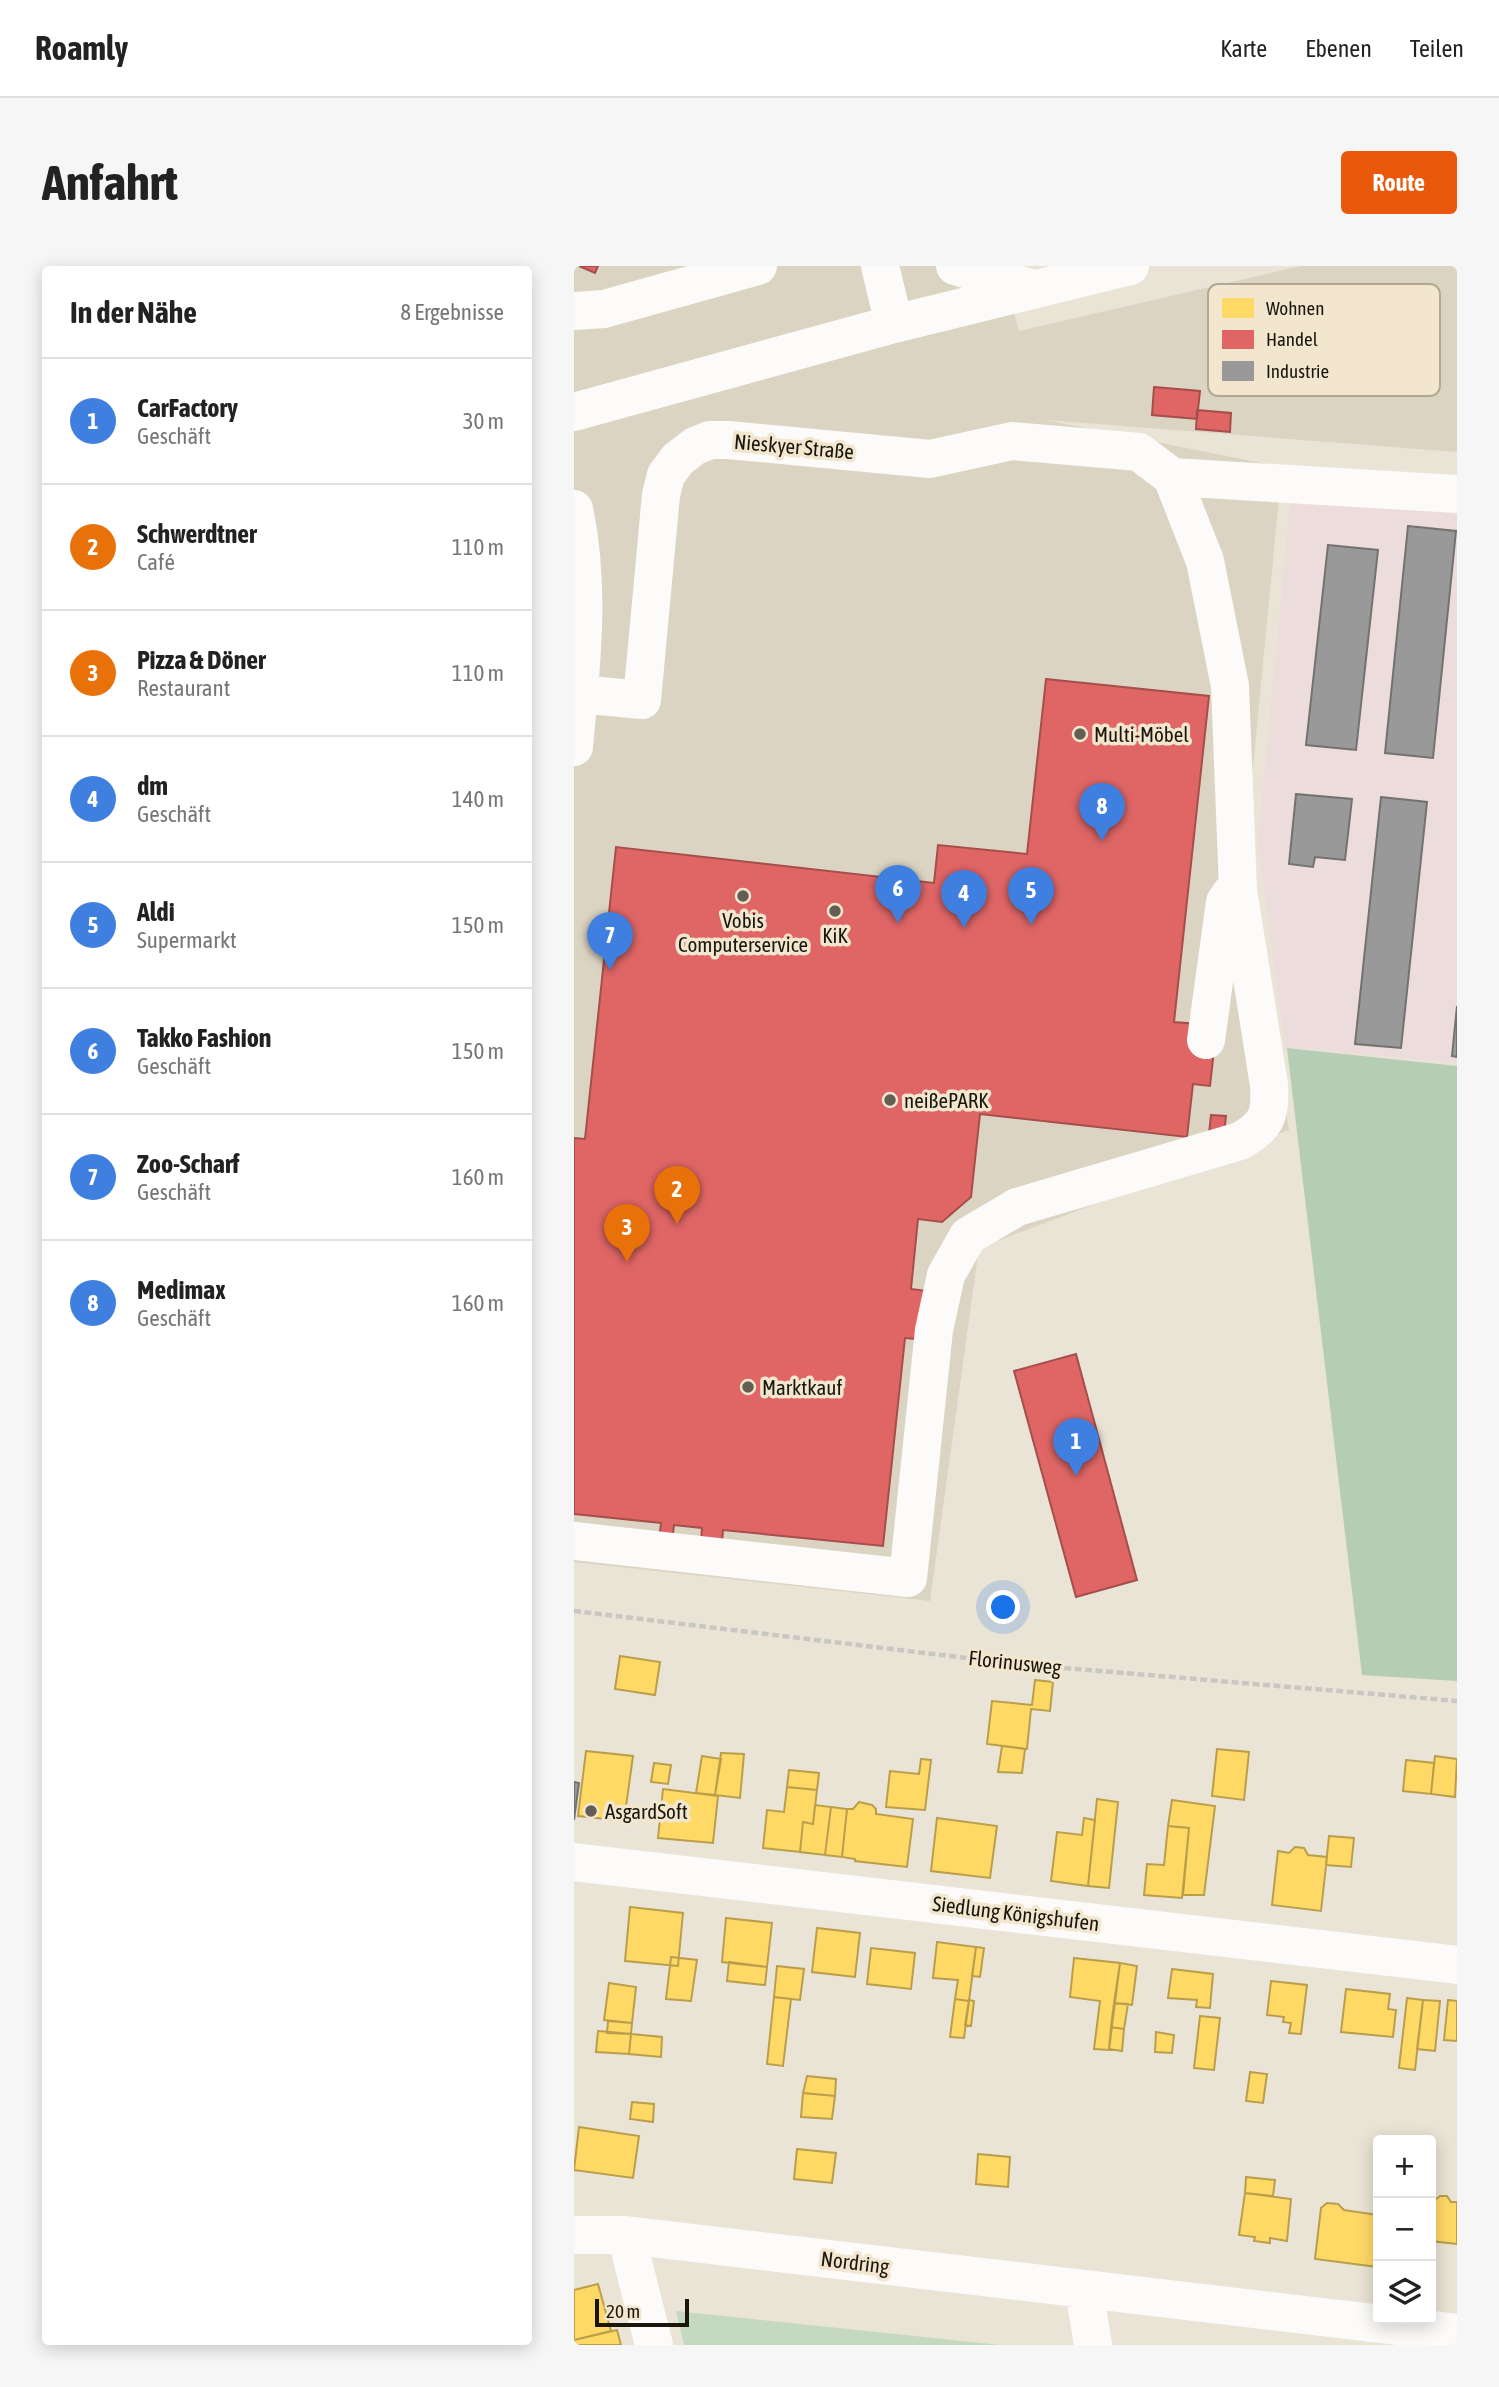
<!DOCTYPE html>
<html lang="de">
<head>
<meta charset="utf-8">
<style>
  :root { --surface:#fff; --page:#f6f6f6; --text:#222; --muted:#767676; --line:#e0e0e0; --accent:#ea580c }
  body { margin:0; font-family:"Asap Condensed",sans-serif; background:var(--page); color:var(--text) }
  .controls { position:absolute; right:21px; bottom:21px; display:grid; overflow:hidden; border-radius:7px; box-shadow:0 4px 18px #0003 }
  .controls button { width:63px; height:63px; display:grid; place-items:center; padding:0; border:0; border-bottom:2px solid var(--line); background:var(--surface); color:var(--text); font:35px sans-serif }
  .scale { position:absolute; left:21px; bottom:18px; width:94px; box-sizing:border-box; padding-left:7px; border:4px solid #1a160d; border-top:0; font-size:19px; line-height:24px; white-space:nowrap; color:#1a160d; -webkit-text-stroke:5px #f2e7ce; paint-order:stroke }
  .you { position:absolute; left:430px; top:1342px; width:24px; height:24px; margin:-18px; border:5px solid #fff; border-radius:50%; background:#1a73e8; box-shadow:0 0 0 10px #1a73e833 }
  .badge { display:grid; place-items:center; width:46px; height:46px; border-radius:50%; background:var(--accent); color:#fff; font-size:23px; font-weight:700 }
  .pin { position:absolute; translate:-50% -58px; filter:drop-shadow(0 2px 4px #0008) }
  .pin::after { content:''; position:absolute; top:37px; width:24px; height:21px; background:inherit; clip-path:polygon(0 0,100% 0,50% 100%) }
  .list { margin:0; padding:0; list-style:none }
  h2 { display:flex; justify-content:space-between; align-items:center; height:91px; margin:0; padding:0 28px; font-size:30px }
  h2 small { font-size:23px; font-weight:400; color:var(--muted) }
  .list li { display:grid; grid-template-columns:46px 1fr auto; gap:21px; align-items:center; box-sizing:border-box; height:126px; padding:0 28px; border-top:2px solid var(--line) }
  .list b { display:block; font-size:26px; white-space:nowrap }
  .list p { margin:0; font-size:23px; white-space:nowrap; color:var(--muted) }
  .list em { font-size:23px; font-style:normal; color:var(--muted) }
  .icon { flex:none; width:38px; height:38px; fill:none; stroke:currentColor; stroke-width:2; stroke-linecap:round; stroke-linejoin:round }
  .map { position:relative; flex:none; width:883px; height:2079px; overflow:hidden; border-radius:7px }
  header { display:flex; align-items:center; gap:42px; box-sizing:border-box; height:98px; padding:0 35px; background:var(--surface); border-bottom:2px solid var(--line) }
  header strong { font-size:33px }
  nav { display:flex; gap:38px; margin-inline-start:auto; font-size:24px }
  .intro { display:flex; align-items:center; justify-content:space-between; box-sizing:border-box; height:168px; padding:0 42px }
  h1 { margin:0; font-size:49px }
  .button { padding:18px 32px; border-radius:7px; background:var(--accent); color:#fff; font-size:24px; font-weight:700 }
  main { display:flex; gap:42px; padding:0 42px }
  aside { flex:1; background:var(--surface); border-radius:7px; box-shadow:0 4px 18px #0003 }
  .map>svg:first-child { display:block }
  .commercial { fill:#dcd4c2 }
  .industrial { fill:#ecdcdc }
  .green { fill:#c4d8c2 }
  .forest { fill:#b4cdb4 }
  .homes { fill:#ffd966; stroke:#ba9e4b; stroke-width:2 }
  .shops { fill:#e06666; stroke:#a54e4b; stroke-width:2 }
  .industry { fill:#999; stroke:#73726f; stroke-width:2 }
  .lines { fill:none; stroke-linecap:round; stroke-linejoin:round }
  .path { stroke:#c9c7c2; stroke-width:4.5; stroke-dasharray:7 3.5; stroke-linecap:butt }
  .minor { stroke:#fcfbf9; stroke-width:38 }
  .poi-dot { fill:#635e53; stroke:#f2e7ce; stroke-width:2.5 }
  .labels { text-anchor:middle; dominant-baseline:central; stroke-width:7; stroke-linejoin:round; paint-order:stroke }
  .street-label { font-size:21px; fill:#1a160d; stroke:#f2e7ce }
  .poi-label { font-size:21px; fill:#1a160d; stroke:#f2e7ce; text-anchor:start }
  .key { fill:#f2e7ce; stroke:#b1a894; stroke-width:2 }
  .key-label { font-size:19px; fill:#1a160d }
</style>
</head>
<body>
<header>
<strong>Roamly</strong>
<nav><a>Karte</a><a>Ebenen</a><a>Teilen</a></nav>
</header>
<div class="intro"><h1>Anfahrt</h1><a class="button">Route</a></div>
<main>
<aside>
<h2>In der Nähe<small>8 Ergebnisse</small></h2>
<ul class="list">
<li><span class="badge" style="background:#3f7fe0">1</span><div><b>CarFactory</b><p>Geschäft</p></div><em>30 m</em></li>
<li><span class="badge" style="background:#e8710a">2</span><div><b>Schwerdtner</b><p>Café</p></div><em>110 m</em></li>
<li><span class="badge" style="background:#e8710a">3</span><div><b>Pizza &amp; Döner</b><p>Restaurant</p></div><em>110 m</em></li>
<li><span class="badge" style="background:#3f7fe0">4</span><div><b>dm</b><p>Geschäft</p></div><em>140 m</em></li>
<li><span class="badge" style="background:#3f7fe0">5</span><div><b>Aldi</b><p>Supermarkt</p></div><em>150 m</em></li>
<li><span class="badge" style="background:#3f7fe0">6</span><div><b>Takko Fashion</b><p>Geschäft</p></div><em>150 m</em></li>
<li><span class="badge" style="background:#3f7fe0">7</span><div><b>Zoo-Scharf</b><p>Geschäft</p></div><em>160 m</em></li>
<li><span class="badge" style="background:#3f7fe0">8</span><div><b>Medimax</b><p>Geschäft</p></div><em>160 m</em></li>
</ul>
</aside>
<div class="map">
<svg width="883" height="2079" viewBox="0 0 883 2079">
  <rect width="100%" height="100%" fill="#eae4d6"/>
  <path class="commercial" d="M0 0H427L445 65 727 0H883V186L472 154 708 201 672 573 715 864 405 982 356 1335 0 1296Z"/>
  <path class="industrial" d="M883 214V797L711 781 684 575 718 217Z"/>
  <path class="green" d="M102 2045 426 2079H110Z"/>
  <path class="forest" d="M713 782 883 800V1415L788 1409Z"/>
  <path class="homes" d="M46 1390 86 1396 81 1429 41 1423Z
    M461 1414 479 1416 476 1445 457 1443 453 1483 413 1478 418 1435 458 1439Z
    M428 1480 451 1483 448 1507 424 1506Z
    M643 1483 675 1486 670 1534 638 1530Z
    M12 1485 59 1490 50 1555 4 1550Z
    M147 1487 170 1488 166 1532 141 1529Z
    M128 1490 147 1493 141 1529 122 1527Z
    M861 1490 883 1493 881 1531 857 1528Z
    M347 1493 357 1494 351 1544 312 1541 316 1505 345 1508Z
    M832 1494 860 1497 857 1528 829 1525Z
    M80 1497 97 1499 94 1518 77 1516Z
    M215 1504 245 1507 243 1524 213 1521Z
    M213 1521 243 1524 239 1558 229 1556 226 1586 189 1582 193 1544 210 1546Z
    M89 1523 144 1530 139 1577 84 1572Z
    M523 1533 544 1536 535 1622 514 1620Z
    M598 1534 641 1540 630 1629H609L615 1562 594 1560Z
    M285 1536 298 1539 302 1543V1548L339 1553 333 1601 281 1595V1593L268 1591 273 1543H279Z
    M241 1539 257 1541 251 1589 226 1586 229 1556 239 1558Z
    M257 1541 273 1543 268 1591 251 1589Z
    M363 1552 423 1560 416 1612 357 1605Z
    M510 1552 521 1554 514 1620 477 1615 483 1566 508 1569Z
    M594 1560 615 1562 608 1632 570 1629 573 1598 590 1599Z
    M755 1570 780 1572 777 1601 752 1599Z
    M721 1581 730 1582 734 1589 753 1591 747 1645 698 1639 704 1585 715 1587Z
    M56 1641 109 1647 104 1700 51 1695Z
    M152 1652 198 1657 193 1701 148 1696Z
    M243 1662 286 1667 281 1711 238 1706Z
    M363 1676 402 1681 395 1735 381 1733 384 1714 359 1712Z
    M402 1681 410 1682 406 1711 398 1710Z
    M297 1682 341 1687 337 1723 293 1718Z
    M97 1691 123 1694 117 1735 92 1733Z
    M500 1692 546 1697 535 1784 520 1783 526 1735 496 1731Z
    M155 1696 193 1701 191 1719 153 1715Z
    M546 1697 563 1700 558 1739 540 1737Z
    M203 1700 230 1703 226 1734 200 1731Z
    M598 1703 639 1708 636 1742 622 1741 623 1734 594 1732Z
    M697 1715 733 1719 727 1768 715 1767 717 1757 709 1756 710 1751 693 1749Z
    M35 1717 62 1721 58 1757 30 1754Z
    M772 1723 816 1728 814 1743 822 1744 819 1771 767 1766Z
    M200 1731 217 1733 209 1800 193 1798Z
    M833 1732 849 1734 841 1804 825 1802Z
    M381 1733 395 1735 390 1772 376 1771Z
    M395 1734 400 1735 397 1760 391 1759Z
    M849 1734 866 1735 861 1785 843 1783Z
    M874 1734 883 1735V1775L870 1774Z
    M540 1737 554 1738 550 1763 537 1761Z
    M626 1750 646 1752 640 1804 620 1802Z
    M34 1755 58 1757 57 1768 33 1767Z
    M537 1761 550 1763 548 1785 535 1783Z
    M24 1765 57 1768 55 1788 22 1786Z
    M582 1766 600 1769 598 1787 581 1786Z
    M57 1768 88 1771 87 1791 55 1788Z
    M676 1806 693 1808 689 1837 672 1835Z
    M233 1810 262 1813 261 1830 229 1827Z
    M229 1827 261 1830 258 1853 227 1851Z
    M58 1836 80 1838 79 1856 56 1853Z
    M5 1861 65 1870 59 1912 0 1904Z
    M223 1883 262 1887 258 1917 220 1913Z
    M404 1888 436 1891 434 1921 402 1918Z
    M672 1911 701 1914 699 1930 671 1927Z
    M671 1927 717 1933 713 1975 696 1972V1977L680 1975 681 1971 665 1969Z
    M866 1930H873L877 1936H883V1978L857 1975V1933L861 1934Z
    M753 1937 764 1938 770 1944 804 1949V2001L741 1993 747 1942Z
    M24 2018 37 2065 0 2074V2024Z
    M43 2064 47 2079H0V2074Z"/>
  <path class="shops" d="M5 0H24L21 7Z
    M580 121 626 125 623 153 578 149Z
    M623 144 657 147 656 166 622 163Z
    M472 413 635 430 600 756 625 758 641 775 636 820 619 818 613 871 406 848 397 931 368 956 344 953 337 1023 353 1025 341 1073 331 1072 309 1280 149 1264 148 1277 127 1275 128 1262 100 1259 99 1268 86 1266 87 1257 0 1248V872L11 873 42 581 360 617 364 579 453 588Z
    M637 849 652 850 650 869 635 868Z
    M502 1088 563 1314 502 1331 440 1105Z"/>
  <path class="industry" d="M834 260 882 265 859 492 811 487Z
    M754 279 804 284 782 484 732 479Z
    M722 528 778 533 771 594 741 591 739 601 715 598Z
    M807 531 853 536 827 782 781 778Z
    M883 740V791L878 790Z
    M0 1516 5 1517 0 1554Z"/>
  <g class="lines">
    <path class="path" d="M0 1345 443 1398 883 1435"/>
    <path class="minor" d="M306 0 320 58
      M381 0 460 23
      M0 45 30 43 184 0
      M0 146 320 58 556 0
      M598 211 883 228
      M0 243C17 322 7 402 0 481
      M5 428 68 434 87 229 92 209 104 193 121 180 136 174H154L356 193 438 175 565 186 598 211
      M632 774 651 636 658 626
      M0 1275 334 1312 360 1064 372 1009 394 970 443 941 666 875C693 860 697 849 695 819L664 624 656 420 631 295 598 211
      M0 1596 883 1699
      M0 1969H52L883 2067
      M52 1969 80 2079
      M510 2023 519 2079"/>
  </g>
  <g class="poi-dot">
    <circle cx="506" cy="468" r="7"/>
    <circle cx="169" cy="630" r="7"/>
    <circle cx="261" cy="645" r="7"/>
    <circle cx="316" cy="834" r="7"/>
    <circle cx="174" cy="1121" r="7"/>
    <circle cx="17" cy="1545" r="7"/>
  </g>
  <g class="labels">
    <g class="street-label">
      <text transform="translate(220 180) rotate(5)">Nieskyer Straße</text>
      <text transform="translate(441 1396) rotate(6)">Florinusweg</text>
      <text transform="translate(442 1647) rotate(7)">Siedlung Königshufen</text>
      <text transform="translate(281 1996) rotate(7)">Nordring</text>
    </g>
    <g class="poi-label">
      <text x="520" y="468">Multi-Möbel</text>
      <text x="169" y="654" text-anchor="middle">Vobis<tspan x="169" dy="24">Computerservice</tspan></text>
      <text x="261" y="669" text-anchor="middle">KiK</text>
      <text x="330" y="834">neißePARK</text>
      <text x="188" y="1121">Marktkauf</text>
      <text x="31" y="1545">AsgardSoft</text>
    </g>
  </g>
  <rect x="634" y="18" width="232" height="112" rx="10" class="key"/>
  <rect x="648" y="32" width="32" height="20" fill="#ffd966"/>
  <rect x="648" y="64" width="32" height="19" fill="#e06666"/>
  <rect x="648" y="95" width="32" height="20" fill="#999"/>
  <g class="key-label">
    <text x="692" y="49">Wohnen</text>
    <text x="692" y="80">Handel</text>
    <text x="692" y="112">Industrie</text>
  </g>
</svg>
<div class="controls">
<button>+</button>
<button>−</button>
<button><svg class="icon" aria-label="layers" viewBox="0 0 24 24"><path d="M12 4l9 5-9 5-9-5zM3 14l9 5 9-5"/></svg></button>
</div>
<div class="scale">20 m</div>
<div class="you"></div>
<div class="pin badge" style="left:502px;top:1210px;background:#3f7fe0">1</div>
<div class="pin badge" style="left:103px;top:958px;background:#e8710a">2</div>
<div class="pin badge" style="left:53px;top:996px;background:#e8710a">3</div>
<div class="pin badge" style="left:390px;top:662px;background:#3f7fe0">4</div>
<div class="pin badge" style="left:457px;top:659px;background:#3f7fe0">5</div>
<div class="pin badge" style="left:324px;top:657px;background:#3f7fe0">6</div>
<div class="pin badge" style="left:36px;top:704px;background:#3f7fe0">7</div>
<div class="pin badge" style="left:528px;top:575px;background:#3f7fe0">8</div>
</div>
</main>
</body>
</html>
